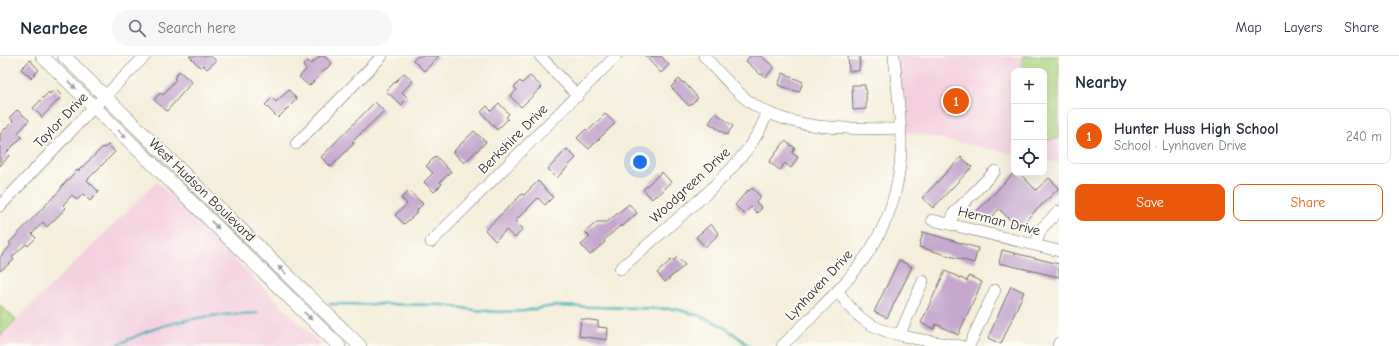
<!DOCTYPE html>
<html lang="en">
<head>
<meta charset="utf-8">
<style>
  :root { --surface:#fff; --page:#f6f6f7; --text:#1f2937; --muted:#747a83; --line:#e0e1e3; --accent:#ea580c }
  body { margin:0; font-family:"Comic Neue",sans-serif; background:var(--page); color:var(--text) }
  .controls { position:absolute; right:12px; top:12px; display:grid; overflow:hidden; border-radius:8px; box-shadow:0 4px 16px #0002 }
  .controls button { width:36px; height:36px; display:grid; place-items:center; padding:0; border:0; border-bottom:1px solid var(--line); background:var(--surface); color:var(--text); font:20px sans-serif }
  .you { position:absolute; left:640px; top:106px; width:14px; height:14px; margin:-10px; border:3px solid #fff; border-radius:50%; background:#1a73e8; box-shadow:0 0 0 6px #1a73e833 }
  .badge { display:grid; place-items:center; width:26px; height:26px; border-radius:50%; background:var(--accent); color:#fff; font-size:13px; font-weight:700 }
  .pin { position:absolute; translate:-50% -50%; border:2px solid #fff; box-shadow:0 1px 4px #0006 }
  .list { margin:0; padding:0; list-style:none }
  h2 { display:flex; justify-content:space-between; align-items:center; height:52px; margin:0; padding:0 16px; font-size:17px }
  h2 small { font-size:13px; font-weight:400; color:var(--muted) }
  .list li { display:grid; grid-template-columns:26px 1fr auto; gap:12px; align-items:center; box-sizing:border-box; height:56px; margin:0 8px 8px; padding:0 8px; border:1px solid var(--line); border-radius:8px }
  .list b { display:block; font-size:15px; white-space:nowrap }
  .list p { margin:0; font-size:13px; white-space:nowrap; color:var(--muted) }
  .list em { font-size:13px; font-style:normal; color:var(--muted) }
  .actions { display:flex; gap:8px; padding:12px 16px }
  .actions a { flex:1; padding:9px 0; border:1px solid var(--accent); border-radius:8px; text-align:center; font-size:14px; color:var(--accent) }
  .actions .main { background:var(--accent); color:#fff }
  .icon { flex:none; width:22px; height:22px; fill:none; stroke:currentColor; stroke-width:2; stroke-linecap:round; stroke-linejoin:round }
  .map { position:relative; flex:none; width:1059px; height:290px; overflow:hidden }
  header { display:flex; align-items:center; gap:24px; box-sizing:border-box; height:56px; padding:0 20px; background:var(--surface); border-bottom:1px solid var(--line) }
  header strong { font-size:19px }
  nav { display:flex; gap:22px; margin-inline-start:auto; font-size:14px }
  .search { width:280px; height:36px; background:var(--page); display:flex; align-items:center; gap:10px; box-sizing:border-box; padding:0 14px; border-radius:22px; color:var(--muted); font-size:15px }
  main { display:flex }
  aside { flex:1; background:var(--surface) }
  .map>svg:first-child { display:block }
  .built { fill:#f4cfde }
  .green { fill:#b1d780; stroke:#6e8156 }
  .lines { fill:none; stroke-linecap:round; stroke-linejoin:round }
  .stream { stroke:#3daeb6; stroke-width:2.5 }
  .building { fill:#c6a7ce }
  .minor-casing { stroke:#716f68; stroke-width:12 }
  .major-casing { stroke:#716f68; stroke-width:14 }
  .minor { stroke:#fff; stroke-width:11 }
  .major { stroke:#fff; stroke-width:13 }
  .oneway { fill:#a0a0a0 }
  .labels { text-anchor:middle; dominant-baseline:central; stroke-width:3.5; stroke-linejoin:round; paint-order:stroke }
  .street-label { font-size:14px; fill:#2b2b2b; stroke:#fdfcf7 }
</style>
</head>
<body>
<header>
<strong>Nearbee</strong>
<div class="search"><svg class="icon" aria-label="search" viewBox="0 0 24 24"><circle cx="10" cy="10" r="6"/><path d="M15 15l6 6"/></svg>Search here</div>
<nav><a>Map</a><a>Layers</a><a>Share</a></nav>
</header>
<main>
<div class="map">
<svg width="1059" height="290" viewBox="0 0 1059 290">
  <rect width="100%" height="100%" fill="#fdfcf7"/>
  <filter id="ink" filterUnits="userSpaceOnUse"><feTurbulence type="fractalNoise" baseFrequency=".025" numOctaves="2"/><feDisplacementMap in="SourceGraphic" scale="8" xChannelSelector="R" yChannelSelector="G"/><feConvolveMatrix kernelMatrix="1 2 1 2 8 2 1 2 1" color-interpolation-filters="sRGB"/></filter>
  <filter id="wash" filterUnits="userSpaceOnUse"><feTurbulence type="fractalNoise" baseFrequency=".012" numOctaves="4" result="noise"/><feDisplacementMap in="SourceGraphic" scale="16" xChannelSelector="R" yChannelSelector="G"/><feGaussianBlur stdDeviation="0.9" result="paint"/><feColorMatrix in="noise" values="0 0 0 0 0 0 0 0 0 0 0 0 0 0 0 0 0 1.4 0 .05"/><feComposite in="paint" operator="in"/></filter>
  <g filter="url(#wash)">
    <rect width="100%" height="100%" fill="#f4eeda"/>
    <path class="built" d="M896 0H1059V107L1044 104V15H1014V98L898 74Z
      M157 126 322 290H0V280Z"/>
    <path class="green" d="M1023 0H1059V82L1044 85V15H1022Z
      M0 249 16 264 0 280Z"/>
    <g class="lines">
      <path class="stream" d="M330 248 445 249 474 254 498 256 524 255 553 250 676 253 700 260 721 269 738 281 749 290
        M116 290C136 279 159 270 182 265 207 259 233 258 258 257"/>
    </g>
    <g id="blocks">
      <path class="building" d="M189 0H211L216 5 207 13 203 9 200 11Z
        M320 0H324L332 7 309 30 299 21 306 14 303 10 308 5 311 8Z
        M418 0H439L424 15 413 4Z
        M645 0H661L669 9 661 17Z
        M750 0H761L774 11 766 21 762 18 761 19 746 5Z
        M848 0H860L859 15H849Z
        M30 4 39 14 31 22 21 13Z
        M179 15 192 26 167 55 154 44 160 37 163 39 176 23 174 22Z
        M404 17 413 25 402 36 408 42 401 49 386 35Z
        M783 17 803 26 799 36 778 29Z
        M530 20 542 31 521 51 510 40 517 34 514 31 520 25 522 27Z
        M679 23 683 27 684 26 698 42 689 50 671 31Z
        M852 29H865V33H866V53L853 54Z
        M55 33 62 40 42 61 33 52 49 36 50 38Z
        M289 34 297 43 278 62 265 49 272 42 276 46Z
        M375 46 384 55 352 86 354 87 331 111 321 101Z
        M499 47 509 58 506 61 508 63 497 74 481 56 487 50 491 55Z
        M17 54 29 64 18 77 22 81 6 97 9 100 0 110V78L13 65 10 61Z
        M716 57 733 70 727 79 709 67Z
        M605 58 615 67 589 93 577 82 586 73 588 75Z
        M474 75 486 86 464 107 453 96Z
        M785 85 795 92 792 97 798 101 791 112 785 107 780 114 769 106Z
        M108 89 115 96 87 124 99 136 90 145 83 138 77 144 72 139 63 149 66 152 47 171 43 166 32 178 36 182 28 190 26 188 12 201 14 204 0 215V201L11 189 9 187 62 132 61 131 77 114 78 115 103 91 104 92Z
        M567 93 576 102 557 122 548 113Z
        M436 100 451 116 440 126 442 128 434 136 424 126 433 117 426 110Z
        M961 101 972 111 933 152 922 142Z
        M662 116 671 126 664 132 665 133 657 140 656 139 652 143 643 133Z
        M1014 117H1019L1036 134 1049 122 1059 132 1018 172 999 153 987 166 977 155Z
        M538 125 553 141 545 149 538 142 515 165 523 173 515 182 506 174 495 185 485 174 522 138 524 139Z
        M752 132 761 141 756 146 762 152 757 157 751 151 744 158 735 149 748 134 749 135Z
        M409 135 423 148 417 154 418 156 404 168 395 159 407 148 401 142Z
        M629 148 637 157 622 171 621 169 604 184 605 186 590 199 581 189 590 181 585 176 597 166H607Z
        M711 168 719 178 705 191 696 181Z
        M923 176 978 192 974 207 919 191Z
        M1002 194 1059 208V221L999 207Z
        M677 201 685 209 665 226 657 217 672 203 673 205Z
        M899 204 912 211 887 262 874 256Z
        M945 215 967 225 969 220 982 226 958 279 936 268 934 273 921 267Z
        M1011 230 1024 236 1001 288 988 282Z
        M581 263 598 265V271L608 272 607 284 579 280Z"/>
    </g>
  </g>
  <g filter="url(#ink)">
    <use href="#blocks" fill-opacity="0" stroke="#716f68" stroke-width="1"/>
    <g class="lines">
      <g class="minor-casing">
        <path id="minor" d="M540 0 578 40
          M704 0C720 17 735 36 754 49 797 76 851 72 900 73
          M296 88 382 0
          M0 150 94 51 145 0
          M932 164 1059 195
          M950 168 954 157 995 115
          M431 186 616 0
          M1035 189 1042 172 1059 155
          M620 213 706 138 731 113 747 94 758 77 768 57
          M838 235C845 246 854 257 865 265 885 280 935 286 961 290
          M900 278 923 225
          M782 290C842 230 896 189 901 97 902 67 897 31 894 0
          M969 290 995 234
          M1058 290 1059 287"/>
      </g>
      <g class="major-casing">
        <path id="major" d="M42 0 339 290
          M64 0 360 290"/>
      </g>
      <use href="#minor" class="minor"/>
      <use href="#major" class="major"/>
    </g>
    <defs><path id="oneway-solid" d="M-6-.8H1V-3.2L6.5 0L1 3.2V.8H-6Z"/></defs>
    <g class="oneway">
      <use href="#oneway-solid" transform="translate(72 29) rotate(44)"/>
      <use href="#oneway-solid" transform="translate(122 78) rotate(45)"/>
      <use href="#oneway-solid" transform="translate(215 169) rotate(44)"/>
      <use href="#oneway-solid" transform="translate(282 214) rotate(-136)"/>
      <use href="#oneway-solid" transform="translate(308 260) rotate(44)"/>
    </g>
  </g>
  <g class="labels">
    <g class="street-label">
      <text transform="translate(61 64) rotate(-46)">Taylor Drive</text>
      <text transform="translate(513 83) rotate(-45)">Berkshire Drive</text>
      <text transform="translate(690 129) rotate(-43)">Woodgreen Drive</text>
      <text transform="translate(202 134) rotate(44)">West Hudson Boulevard</text>
      <text transform="translate(999 165) rotate(14)">Herman Drive</text>
      <text transform="translate(819 229) rotate(-47)">Lynhaven Drive</text>
    </g>
  </g>
</svg>
<div class="controls">
<button>+</button>
<button>−</button>
<button><svg class="icon" aria-label="locate" viewBox="0 0 24 24"><circle cx="12" cy="12" r="6"/><path d="M12 2v4M12 18v4M2 12h4M18 12h4"/></svg></button>
</div>
<div class="you"></div>
<div class="pin badge" style="left:956px;top:45px">1</div>
</div>
<aside>
<h2>Nearby<small></small></h2>
<ul class="list">
<li><span class="badge">1</span><div><b>Hunter Huss High School</b><p>School · Lynhaven Drive</p></div><em>240 m</em></li>
</ul>
<div class="actions"><a class="main">Save</a><a>Share</a></div>
</aside>
</main>
</body>
</html>
